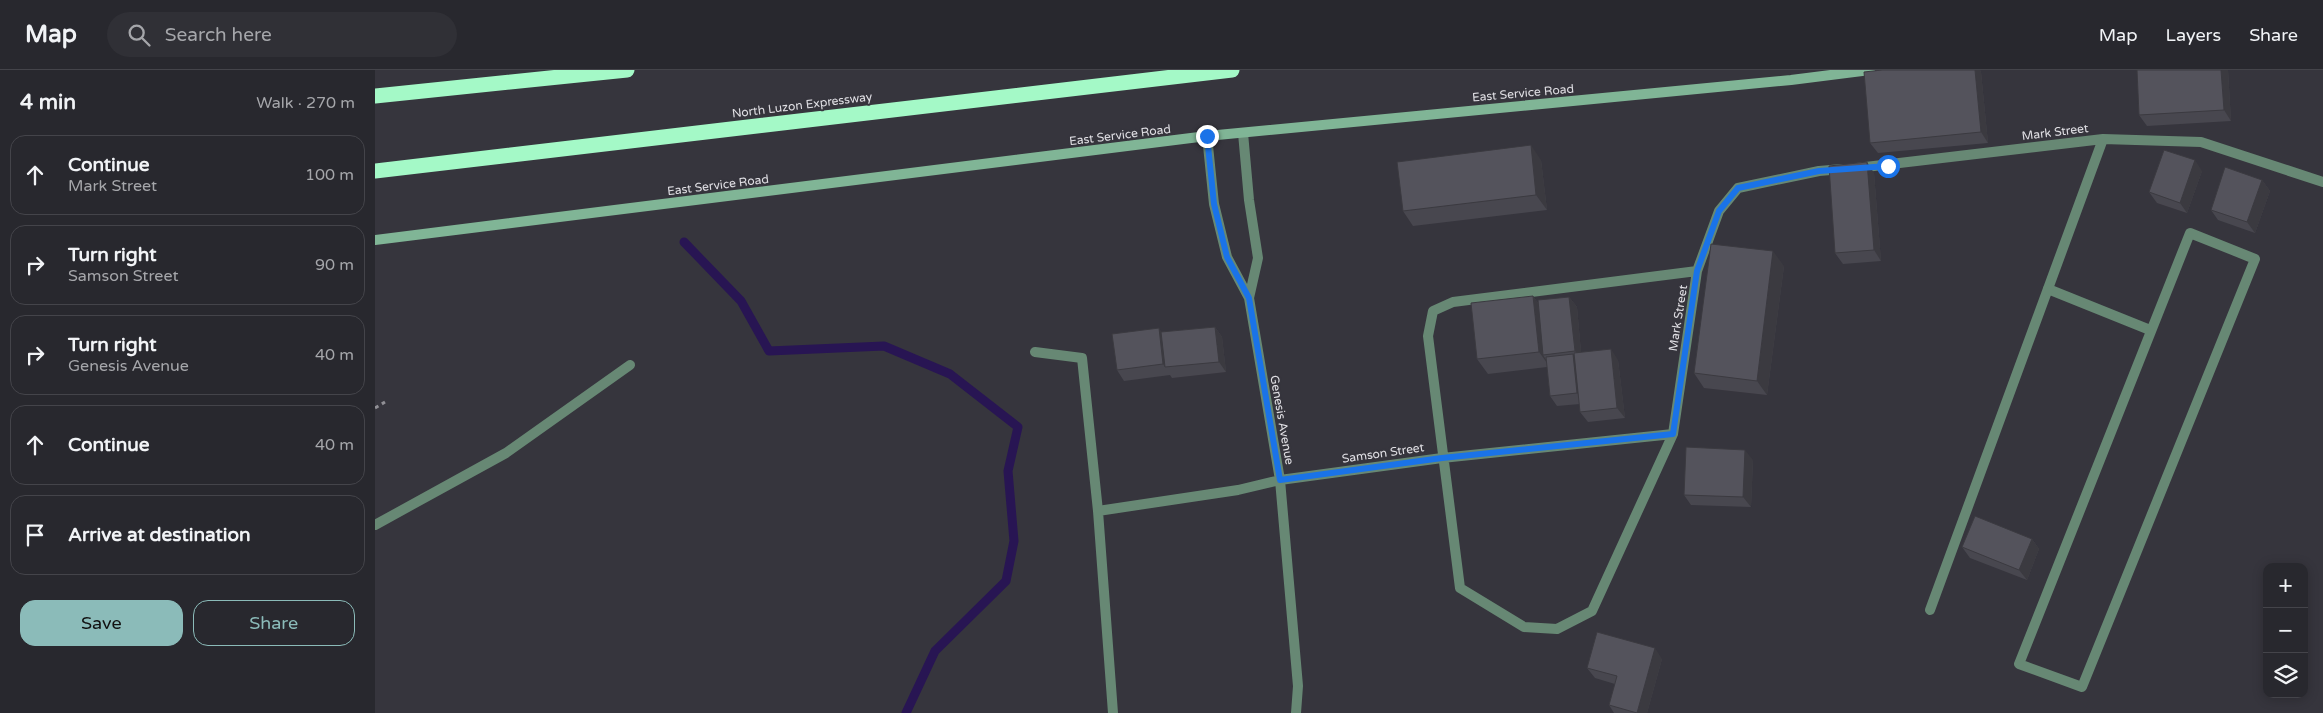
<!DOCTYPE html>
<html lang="en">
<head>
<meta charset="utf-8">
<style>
  :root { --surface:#28282e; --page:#303036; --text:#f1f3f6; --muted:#a5a6aa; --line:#44444a; --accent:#8bbbb9 }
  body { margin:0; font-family:"Varela Round",sans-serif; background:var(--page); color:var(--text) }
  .controls { position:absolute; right:15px; bottom:15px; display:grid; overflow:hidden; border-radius:10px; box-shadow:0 2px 12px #0003 }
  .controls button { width:45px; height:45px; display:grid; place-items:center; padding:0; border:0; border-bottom:1px solid var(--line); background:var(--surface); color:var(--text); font:25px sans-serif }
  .stop { position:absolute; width:15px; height:15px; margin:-11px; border:4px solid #1a73e8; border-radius:50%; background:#fff }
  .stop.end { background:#1a73e8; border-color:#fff; box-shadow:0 1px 5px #0008 }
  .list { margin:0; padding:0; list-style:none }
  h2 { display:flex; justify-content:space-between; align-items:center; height:65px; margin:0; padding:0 20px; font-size:21px }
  h2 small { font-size:16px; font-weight:400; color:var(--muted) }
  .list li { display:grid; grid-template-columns:32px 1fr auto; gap:15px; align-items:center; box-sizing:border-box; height:80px; margin:0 10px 10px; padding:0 10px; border:1px solid var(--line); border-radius:15px }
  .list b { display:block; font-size:19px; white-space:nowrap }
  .list p { margin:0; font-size:16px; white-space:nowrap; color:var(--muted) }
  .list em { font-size:16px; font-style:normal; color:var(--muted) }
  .actions { display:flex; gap:10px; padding:15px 20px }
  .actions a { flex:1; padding:11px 0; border:1px solid var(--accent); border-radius:15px; text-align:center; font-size:18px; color:var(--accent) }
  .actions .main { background:var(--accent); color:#111 }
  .icon { flex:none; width:28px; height:28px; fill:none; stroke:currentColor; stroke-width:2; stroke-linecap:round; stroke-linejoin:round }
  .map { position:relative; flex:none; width:1948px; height:643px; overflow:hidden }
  header { display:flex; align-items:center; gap:30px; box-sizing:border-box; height:70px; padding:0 25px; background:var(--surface); border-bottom:1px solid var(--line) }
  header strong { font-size:24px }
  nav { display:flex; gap:28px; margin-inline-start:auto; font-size:18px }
  .search { width:350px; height:45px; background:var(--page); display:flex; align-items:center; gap:12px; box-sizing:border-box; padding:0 18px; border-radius:28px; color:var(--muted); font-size:19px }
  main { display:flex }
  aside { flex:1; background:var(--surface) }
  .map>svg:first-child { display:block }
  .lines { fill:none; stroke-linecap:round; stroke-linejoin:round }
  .stream { stroke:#281553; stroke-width:9 }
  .path { stroke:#908f95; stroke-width:3; stroke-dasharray:4 4; stroke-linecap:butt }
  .service { stroke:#678874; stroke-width:10 }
  .minor { stroke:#678874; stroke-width:10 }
  .secondary { stroke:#80b596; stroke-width:10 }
  .motorway { stroke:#a4f9c7; stroke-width:15 }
  .wall { fill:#48474f }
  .shaded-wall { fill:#3b3a40 }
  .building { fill:#54535c; stroke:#3b3a40 }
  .route { stroke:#1a73e8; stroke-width:6 }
  .labels { text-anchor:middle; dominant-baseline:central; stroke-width:4; stroke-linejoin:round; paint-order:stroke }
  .street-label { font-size:12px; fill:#e0dfe4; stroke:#36353d }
</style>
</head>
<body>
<header>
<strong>Map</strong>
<div class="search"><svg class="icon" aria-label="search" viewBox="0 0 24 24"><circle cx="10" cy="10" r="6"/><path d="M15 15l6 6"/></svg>Search here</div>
<nav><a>Map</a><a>Layers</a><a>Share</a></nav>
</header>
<main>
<aside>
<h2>4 min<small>Walk · 270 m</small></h2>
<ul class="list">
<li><svg class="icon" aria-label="ahead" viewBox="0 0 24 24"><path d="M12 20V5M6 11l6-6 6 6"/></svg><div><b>Continue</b><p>Mark Street</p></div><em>100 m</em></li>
<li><svg class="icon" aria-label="right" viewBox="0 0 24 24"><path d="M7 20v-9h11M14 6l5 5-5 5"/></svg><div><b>Turn right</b><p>Samson Street</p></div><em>90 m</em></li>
<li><svg class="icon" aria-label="right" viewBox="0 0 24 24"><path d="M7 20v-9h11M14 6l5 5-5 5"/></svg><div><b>Turn right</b><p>Genesis Avenue</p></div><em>40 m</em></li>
<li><svg class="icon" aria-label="ahead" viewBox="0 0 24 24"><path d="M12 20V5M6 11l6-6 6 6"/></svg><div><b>Continue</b></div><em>40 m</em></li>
<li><svg class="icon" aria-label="arrive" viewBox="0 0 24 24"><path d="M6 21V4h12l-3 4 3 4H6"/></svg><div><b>Arrive at destination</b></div></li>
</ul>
<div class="actions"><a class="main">Save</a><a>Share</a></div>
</aside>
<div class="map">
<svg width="1948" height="643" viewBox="0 0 1948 643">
  <rect width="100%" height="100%" fill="#36353d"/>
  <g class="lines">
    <path class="stream" d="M309 172 366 231 394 281 509 276 575 304 643 357 633 401 639 471 631 511 560 581 531 643"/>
    <path class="path" d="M0 338 10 332"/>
    <path class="service" d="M1815 163 1880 189 1707 617 1644 594Z
      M1673 219 1775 260
      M0 455 131 383 255 295"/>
    <path class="minor" d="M868 63 874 130 883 188 874 228 905 410 923 616 921 643
      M832 66 839 134 852 187 874 228
      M1482 98 1728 69 1826 72 1948 112
      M1322 201 1078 232 1058 241 1053 266 1085 518 1149 557 1182 559 1217 541 1298 364 1322 201 1344 141 1363 118 1444 101 1467 99
      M660 282 707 288 723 441 738 643
      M723 441 863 420 905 410 1067 388 1298 364
      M1555 540 1728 69"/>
    <path class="secondary" d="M0 170 832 66 1416 10 1495 0"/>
    <path class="motorway" d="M0 26 252 0
      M0 101 857 0"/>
  </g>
  <path class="wall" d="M1507 0H1605L1606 2 1613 73 1503 83 1495 73Z
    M1853 0 1856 51 1772 56 1764 45Z
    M1166 90 1172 140 1038 156 1028 141Z
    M1827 101 1812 143 1782 133 1774 122Z
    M1499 103 1506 191 1468 194 1460 183Z
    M1887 110 1895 121 1880 163 1843 150 1836 140Z
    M1409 196 1392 325 1329 318 1319 303Z
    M1158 226 1163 233 1194 227 1202 237 1206 282 1243 290 1250 348 1213 352 1205 342V334L1182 336 1175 326 1172 297 1113 304 1102 289Z
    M840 257 847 267 851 302 797 308 795 305 749 311 742 300 787 262Z
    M1378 390 1376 437 1316 435 1309 425Z
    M1657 469 1664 479 1652 510 1595 488 1587 477Z
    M1287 589 1272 643H1239L1234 635 1240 614 1220 608 1212 598Z"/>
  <path class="shaded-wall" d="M1600 0H1605L1606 2 1613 73 1606 62Z
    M1846 0H1853L1856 51 1849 40Z
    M1156 75 1166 90 1172 140 1161 125Z
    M1820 90 1827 101 1812 143 1805 133Z
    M1492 92 1499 103 1506 191 1499 180Z
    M1887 110 1895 121 1880 163 1872 152Z
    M1398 181 1409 196 1392 325 1382 311Z
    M1158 226 1168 240V285L1174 294 1175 297 1164 282Z
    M1194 227 1202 237 1207 292 1200 281Z
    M840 257 847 267 851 302 844 292Z
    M784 258 791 269 790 297 788 294Z
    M1236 279 1243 290 1250 348 1242 338Z
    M1198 284 1206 294 1210 333 1202 323Z
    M1370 380 1378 390 1376 437 1368 427Z
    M1657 469 1664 479 1652 510 1644 500Z
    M1280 578 1287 589 1272 643H1262Z"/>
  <path class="building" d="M1507 0H1600L1606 62 1495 73 1489 2Z
    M1762 0H1846L1849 40 1764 45Z
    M1156 75 1161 125 1028 141 1022 92Z
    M1789 80 1820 90 1805 133 1774 122Z
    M1492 92 1499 180 1460 183 1454 96Z
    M1850 97 1887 110 1872 152 1836 140Z
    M1336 174 1398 181 1382 311 1319 303Z
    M1158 226 1164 282 1102 289 1096 233Z
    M1194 227 1200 281 1168 285 1163 230Z
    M840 257 844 292 790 297 786 262Z
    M784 258 788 294 742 300 737 264Z
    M1236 279 1242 338 1205 342 1199 283Z
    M1198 284 1202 323 1175 326 1171 287Z
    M1311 377 1370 380 1368 427 1309 425Z
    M1600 446 1657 469 1644 500 1587 477Z
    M1222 562 1280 578 1262 643 1234 635 1242 606 1212 598Z"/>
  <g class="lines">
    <path class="route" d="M832 66 839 134 852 187 874 228 905 410 1067 388 1298 364 1322 201 1344 141 1363 118 1444 101 1513 96"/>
  </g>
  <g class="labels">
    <g class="street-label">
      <text transform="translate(1148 23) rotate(-5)">East Service Road</text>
      <text transform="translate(427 35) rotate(-7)">North Luzon Expressway</text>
      <text transform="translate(1680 62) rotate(-7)">Mark Street</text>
      <text transform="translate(745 65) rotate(-7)">East Service Road</text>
      <text transform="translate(343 115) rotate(-7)">East Service Road</text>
      <text transform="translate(1303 248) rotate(-81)">Mark Street</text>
      <text transform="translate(907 350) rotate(80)">Genesis Avenue</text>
      <text transform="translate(1008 383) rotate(-8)">Samson Street</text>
    </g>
  </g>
</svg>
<div class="controls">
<button>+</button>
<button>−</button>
<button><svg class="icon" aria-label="layers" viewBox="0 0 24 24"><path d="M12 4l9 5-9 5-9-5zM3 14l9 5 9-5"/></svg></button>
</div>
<div class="stop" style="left:1513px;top:96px"></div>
<div class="stop end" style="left:832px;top:66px"></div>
</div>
</main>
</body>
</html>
